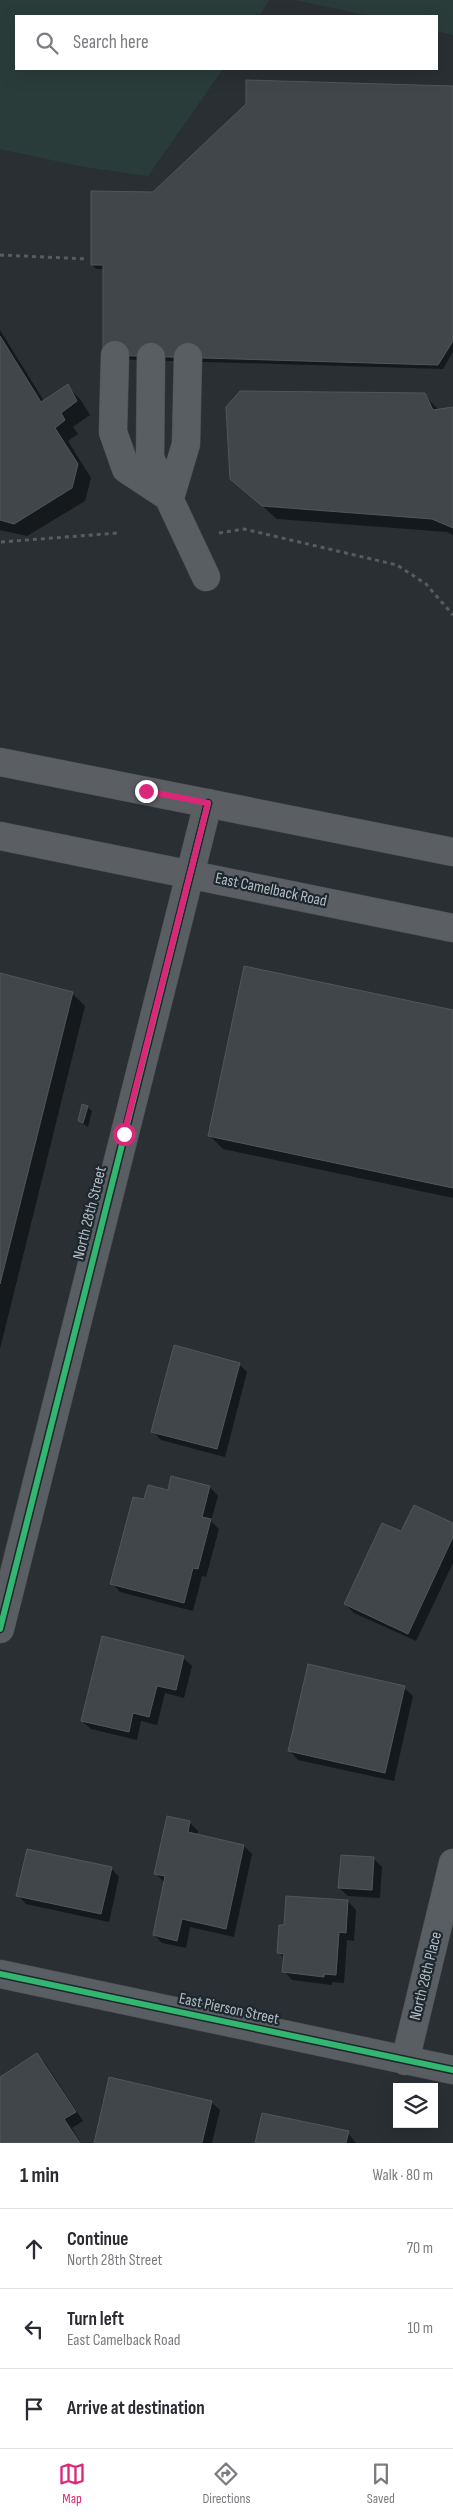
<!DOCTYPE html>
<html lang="en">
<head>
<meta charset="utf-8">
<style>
  :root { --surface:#fff; --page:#f7f7f7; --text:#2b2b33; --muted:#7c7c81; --line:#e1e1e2; --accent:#db2777 }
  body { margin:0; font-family:"Sofia Sans Condensed",sans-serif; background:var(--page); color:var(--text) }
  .controls { position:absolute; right:15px; bottom:15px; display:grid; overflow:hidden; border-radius:0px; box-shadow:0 5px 20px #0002 }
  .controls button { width:45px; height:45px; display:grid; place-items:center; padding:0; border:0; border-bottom:1px solid var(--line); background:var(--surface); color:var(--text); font:25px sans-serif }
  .stop { position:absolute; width:15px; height:15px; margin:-11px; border:4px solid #db2777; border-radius:50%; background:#fff }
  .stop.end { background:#db2777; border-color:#fff; box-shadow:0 1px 5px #0008 }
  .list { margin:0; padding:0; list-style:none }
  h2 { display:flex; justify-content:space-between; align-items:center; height:65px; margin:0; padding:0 20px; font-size:21px }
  h2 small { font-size:16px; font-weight:400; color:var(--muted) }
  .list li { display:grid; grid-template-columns:32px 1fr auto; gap:15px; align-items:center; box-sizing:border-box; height:80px; padding:0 20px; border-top:1px solid var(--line) }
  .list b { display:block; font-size:19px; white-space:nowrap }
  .list p { margin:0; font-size:16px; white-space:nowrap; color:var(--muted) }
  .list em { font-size:16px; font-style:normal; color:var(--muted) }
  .icon { flex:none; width:28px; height:28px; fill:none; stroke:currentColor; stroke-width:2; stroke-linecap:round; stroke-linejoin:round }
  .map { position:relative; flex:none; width:453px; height:2143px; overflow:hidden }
  .search { position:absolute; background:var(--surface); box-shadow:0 5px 20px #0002; left:15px; right:15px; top:15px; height:55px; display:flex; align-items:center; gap:12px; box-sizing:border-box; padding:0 18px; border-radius:0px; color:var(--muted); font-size:19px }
  .sheet { height:305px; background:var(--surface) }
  nav { display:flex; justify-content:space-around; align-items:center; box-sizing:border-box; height:70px; border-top:1px solid var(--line); background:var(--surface); font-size:14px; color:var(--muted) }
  nav a { display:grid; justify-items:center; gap:2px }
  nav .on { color:var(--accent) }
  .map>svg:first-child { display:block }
  .green { fill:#2a3c3a }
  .shadow { fill:#0007 }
  .building { fill:#41464a; stroke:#50575b }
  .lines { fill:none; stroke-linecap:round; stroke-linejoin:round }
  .minor-casing { stroke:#464b4e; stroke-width:29 }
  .major-casing { stroke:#464c50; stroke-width:29 }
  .path { stroke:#575c5f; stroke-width:3; stroke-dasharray:4 4; stroke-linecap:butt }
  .minor { stroke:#595e62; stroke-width:28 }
  .major { stroke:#5b5f64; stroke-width:28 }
  .cycleway-casing { stroke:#1d272d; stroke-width:9 }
  .cycleway { stroke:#33b770; stroke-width:6 }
  .route { stroke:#db2777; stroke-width:6 }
  .labels { text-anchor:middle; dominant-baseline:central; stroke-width:4.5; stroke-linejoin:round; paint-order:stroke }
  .street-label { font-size:16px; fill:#b3bdc4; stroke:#1d272d }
</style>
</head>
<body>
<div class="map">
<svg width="453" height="2143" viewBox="0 0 453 2143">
  <rect width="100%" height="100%" fill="#292f33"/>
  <path class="green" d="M0 0H270L259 16H16V69H223L148 176 84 167 0 149Z
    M295 0H453V35L437 31V16H369Z"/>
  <path class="shadow" d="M453 87V352L443 369 108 359 104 269H96L92 265 153 193Z
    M0 330 44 401 67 386 80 399 90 415 73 427 78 434 68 441 91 478 85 501 27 536 0 530Z
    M424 395 439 410 453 408V535L447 532 277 519 231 478Z
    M0 975 72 993 85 1006 0 1349Z
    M453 1012V1198L223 1149 209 1135Z
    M87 1107 92 1111 88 1127 79 1121Z
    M239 1364 247 1372 225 1457 161 1440 153 1431Z
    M210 1487 218 1496 211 1521 219 1529 206 1577 202 1576 193 1611 120 1592 112 1583 145 1501 169 1492Z
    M453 1524V1563L416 1641 354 1613 345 1604 402 1533Z
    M183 1658 192 1666 184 1698 165 1693 157 1725 141 1721 137 1740 91 1729 82 1721Z
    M404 1688 413 1696 394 1781 298 1760 290 1751Z
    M189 1822 198 1831 197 1835 244 1846 252 1854 234 1937 190 1927 186 1948 162 1943 154 1935 164 1882 155 1873Z
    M374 1859 382 1867 380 1898 348 1896 339 1888Z
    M111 1868 119 1877 109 1922 26 1904 18 1895Z
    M348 1901 356 1910 354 1941 347 1940 344 1983 332 1982V1985L292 1980 284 1971 285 1959 278 1952 286 1927Z
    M37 2054 45 2063 83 2121 72 2128 81 2143H0V2078Z
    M211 2102 220 2110 212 2143H95Z
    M348 2133 356 2143H257Z"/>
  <path class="building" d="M246 80 453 86V341L438 365 103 355V265H91V191L153 192 246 104Z
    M0 336 41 402 68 384 77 401 61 413 65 420 55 428 78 464 72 488 14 524 0 520Z
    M240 391 425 393 433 410 453 407V528L432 519 262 506 230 479 226 407Z
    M244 966 453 1010V1188L208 1136Z
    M0 973 73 992 0 1284Z
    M82 1104 88 1106 83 1123 78 1121Z
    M174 1345 240 1363 217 1449 151 1432Z
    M171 1476 210 1486 202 1517 211 1519 198 1569 193 1568 184 1603 110 1584 133 1497 144 1499 148 1485 168 1490Z
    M414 1505 453 1523V1537L408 1634 344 1604 382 1523 401 1531Z
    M102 1636 184 1656 176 1690 157 1686 149 1717 133 1713 129 1732 81 1721Z
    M308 1664 405 1686 385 1773 288 1751Z
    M167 1816 190 1821 188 1832 244 1845 226 1929 182 1919 177 1941 153 1935 165 1876 154 1874Z
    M27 1849 112 1867 101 1914 16 1896Z
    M341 1855 374 1857 372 1890 338 1888Z
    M286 1896 348 1900 346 1933 339 1932 336 1975 324 1974V1977L282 1972 284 1954 277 1953 279 1925H284Z
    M37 2053 76 2112 64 2119 80 2143H0V2077Z
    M109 2077 212 2101 202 2143H94Z
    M262 2113 349 2131 346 2143H255Z"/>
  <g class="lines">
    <g class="minor-casing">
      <path id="minor" d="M115 355 113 432 126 469 170 498 186 444 188 357
        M151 357 150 458 206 577
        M0 1629 208 803
        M0 1974 453 2070
        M405 2061 453 1863"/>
    </g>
    <g class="major-casing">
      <path id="major" d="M0 762 453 852
        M0 836 453 928"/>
    </g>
    <path class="path" d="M0 255 87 259
      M219 533 244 529 397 565 426 584 453 615
      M1 542 118 533"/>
    <use href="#minor" class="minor"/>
    <use href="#major" class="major"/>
    <g class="cycleway-casing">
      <path id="cycleway" d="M0 1629 208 803
        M0 1974 453 2070"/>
    </g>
    <use href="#cycleway" class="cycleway"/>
  </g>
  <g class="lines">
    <path class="route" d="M124 1134 208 803 146 791"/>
  </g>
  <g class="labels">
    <g class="street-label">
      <text transform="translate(271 890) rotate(12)">East Camelback Road</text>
      <text transform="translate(90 1213) rotate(-76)">North 28th Street</text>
      <text transform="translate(426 1976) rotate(-76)">North 28th Place</text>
      <text transform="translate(229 2009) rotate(12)">East Pierson Street</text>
    </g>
  </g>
</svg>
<div class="controls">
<button><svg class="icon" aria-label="layers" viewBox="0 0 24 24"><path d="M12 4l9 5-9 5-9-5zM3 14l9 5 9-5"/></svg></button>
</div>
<div class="stop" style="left:124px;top:1134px"></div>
<div class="stop end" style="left:146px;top:791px"></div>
<div class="search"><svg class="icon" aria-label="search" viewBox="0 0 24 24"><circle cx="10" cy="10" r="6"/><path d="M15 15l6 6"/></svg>Search here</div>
</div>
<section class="sheet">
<h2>1 min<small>Walk · 80 m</small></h2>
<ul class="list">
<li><svg class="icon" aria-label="ahead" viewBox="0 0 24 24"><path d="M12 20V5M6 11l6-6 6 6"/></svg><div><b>Continue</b><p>North 28th Street</p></div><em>70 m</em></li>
<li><svg class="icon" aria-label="left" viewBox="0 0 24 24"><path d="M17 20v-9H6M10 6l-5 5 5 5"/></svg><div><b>Turn left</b><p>East Camelback Road</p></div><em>10 m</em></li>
<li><svg class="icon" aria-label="arrive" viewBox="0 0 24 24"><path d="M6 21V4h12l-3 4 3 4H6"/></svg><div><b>Arrive at destination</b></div></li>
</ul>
</section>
<nav>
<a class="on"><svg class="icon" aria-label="map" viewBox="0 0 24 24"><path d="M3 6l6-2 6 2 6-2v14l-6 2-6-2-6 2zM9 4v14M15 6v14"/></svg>Map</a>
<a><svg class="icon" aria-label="directions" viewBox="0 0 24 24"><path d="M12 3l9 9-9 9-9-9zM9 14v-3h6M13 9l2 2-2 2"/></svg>Directions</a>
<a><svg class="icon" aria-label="saved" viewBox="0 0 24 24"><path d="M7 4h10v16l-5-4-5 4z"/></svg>Saved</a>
</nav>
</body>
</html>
